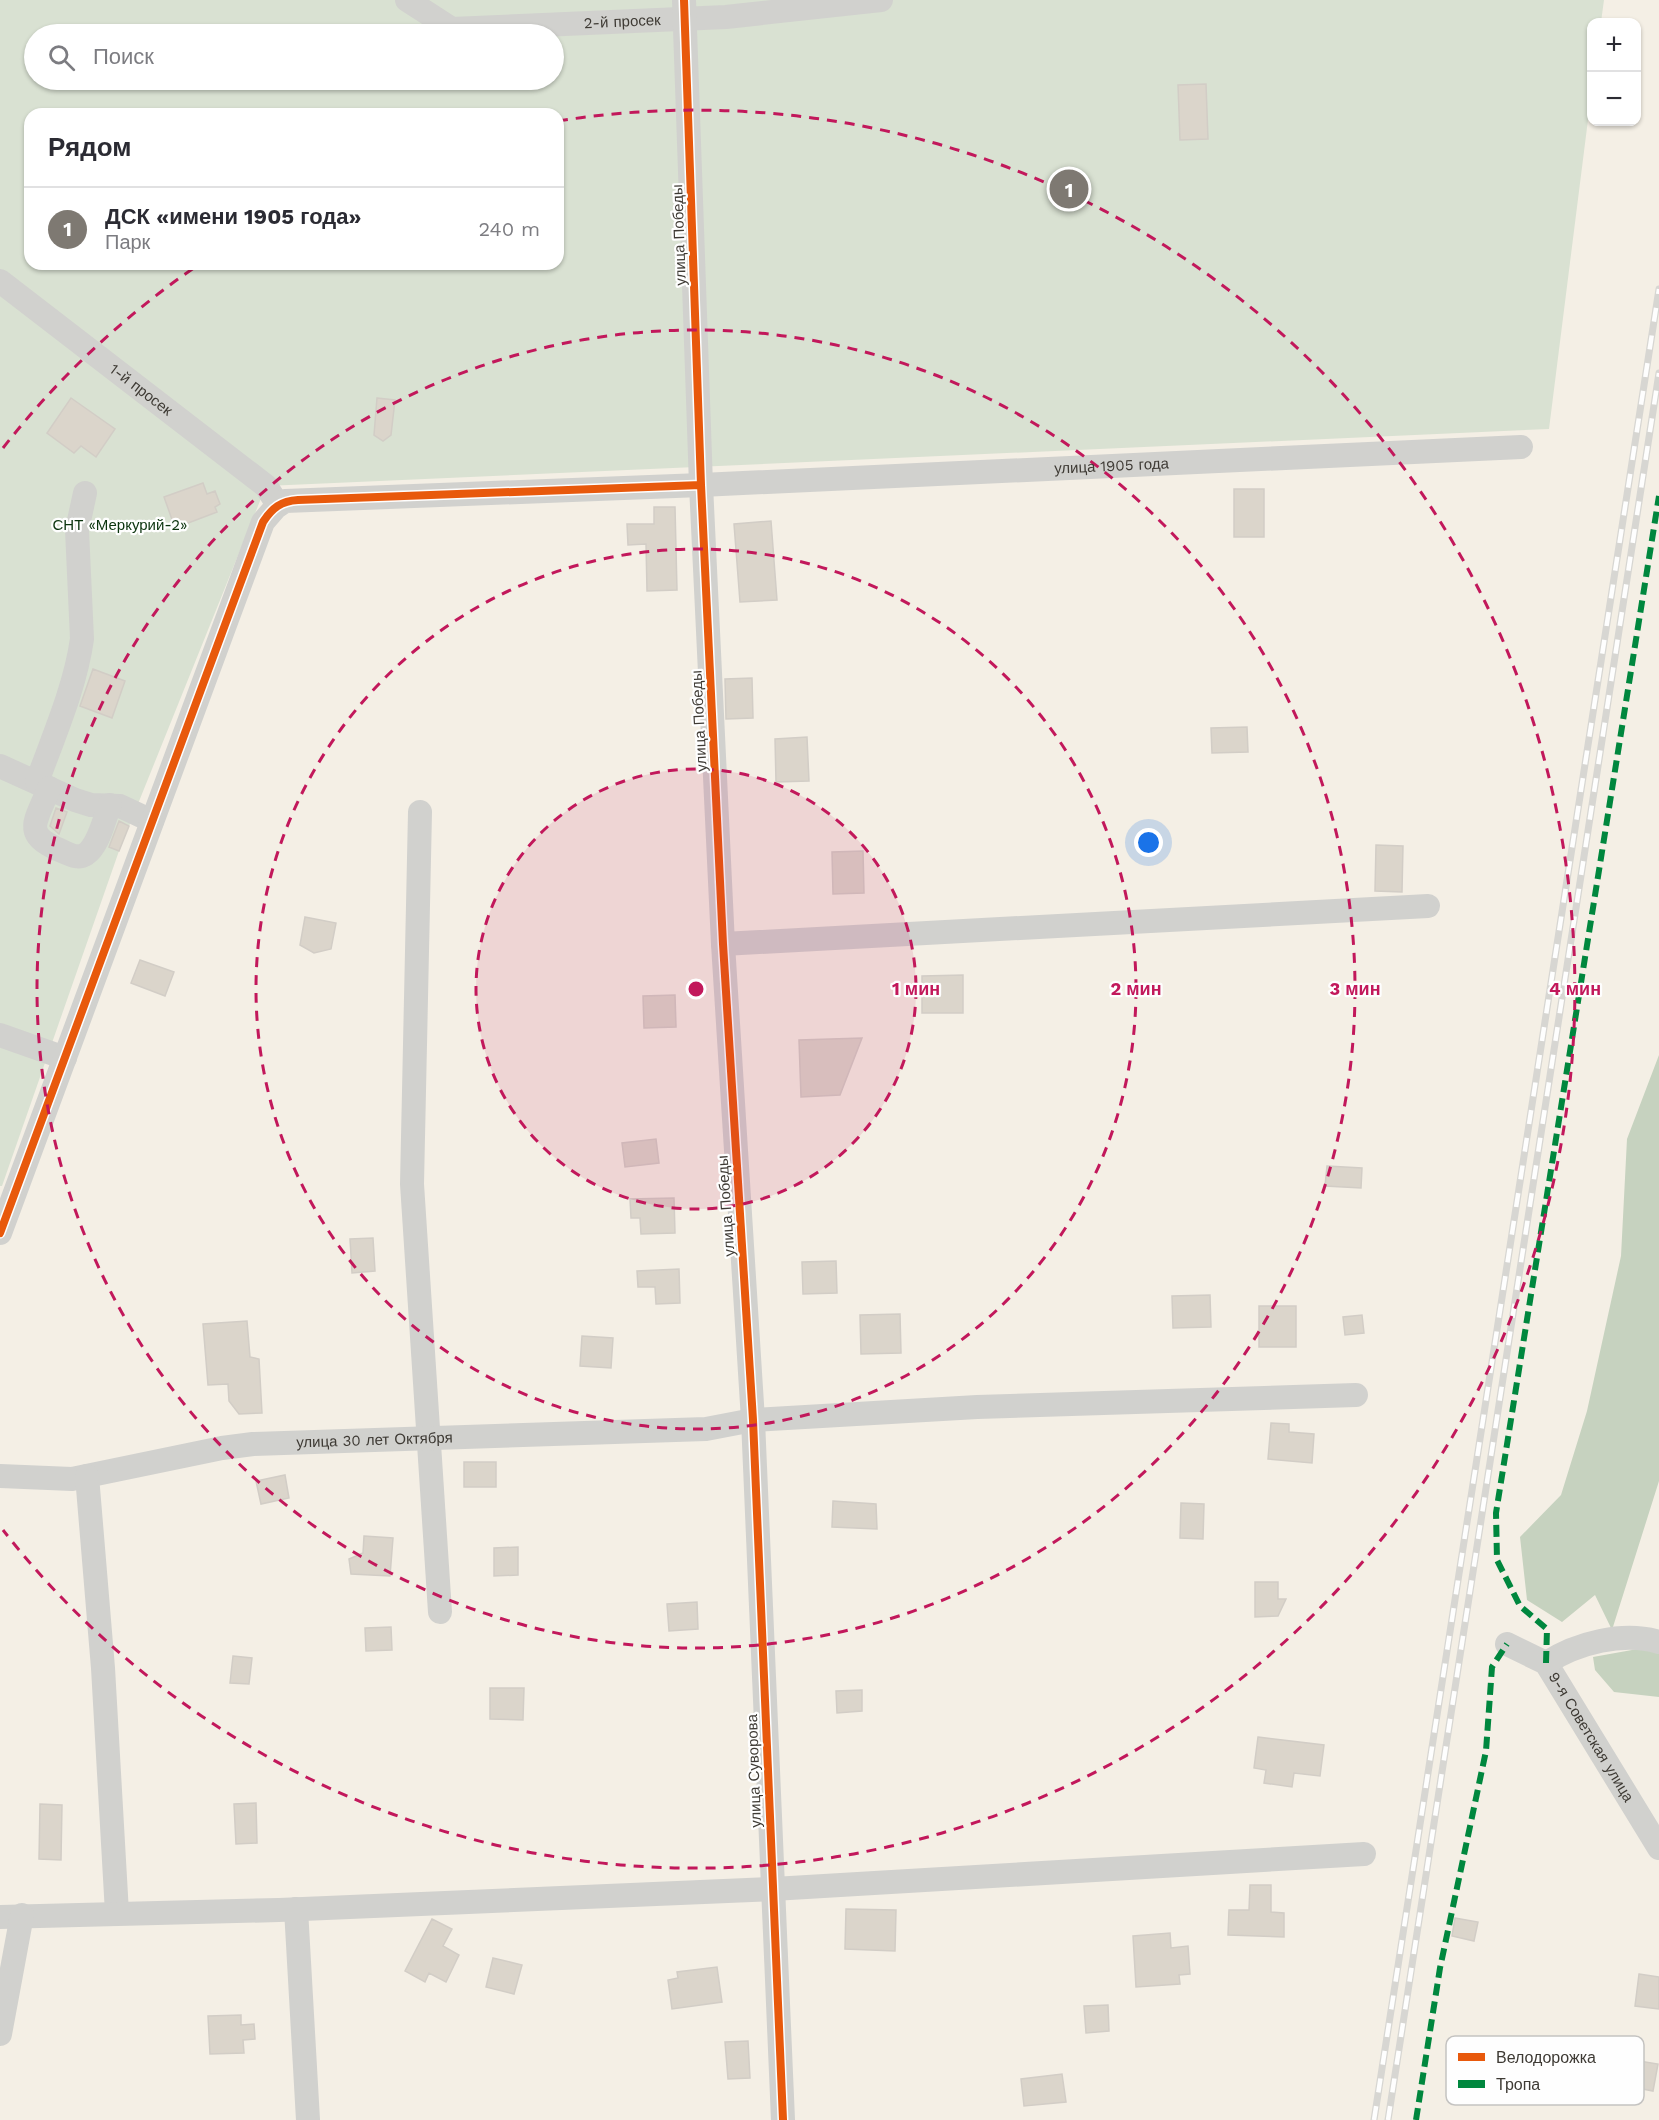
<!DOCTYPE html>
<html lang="ru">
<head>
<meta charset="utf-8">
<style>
  :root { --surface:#fff; --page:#f7f7f7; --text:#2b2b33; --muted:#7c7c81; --line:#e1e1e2; --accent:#7e7972 }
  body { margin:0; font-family:"Work Sans",sans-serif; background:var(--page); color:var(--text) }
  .controls { position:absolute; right:18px; top:18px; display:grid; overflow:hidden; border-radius:12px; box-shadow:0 2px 4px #0004 }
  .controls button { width:54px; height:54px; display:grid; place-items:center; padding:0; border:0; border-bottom:2px solid var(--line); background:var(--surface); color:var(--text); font:30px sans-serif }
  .you { position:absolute; left:1149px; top:843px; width:21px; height:21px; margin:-15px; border:4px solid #fff; border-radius:50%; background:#1a73e8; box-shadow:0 0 0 9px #1a73e833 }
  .badge { display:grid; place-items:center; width:39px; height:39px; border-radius:50%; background:var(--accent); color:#fff; font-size:20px; font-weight:700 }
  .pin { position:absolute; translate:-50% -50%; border:3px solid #fff; box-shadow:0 2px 6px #0006 }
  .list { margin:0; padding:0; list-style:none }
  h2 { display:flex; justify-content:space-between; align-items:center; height:78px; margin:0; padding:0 24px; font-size:26px }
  h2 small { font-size:20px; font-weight:400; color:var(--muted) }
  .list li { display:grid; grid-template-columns:39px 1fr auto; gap:18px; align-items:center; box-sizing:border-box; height:84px; padding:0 24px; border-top:2px solid var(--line) }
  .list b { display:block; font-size:22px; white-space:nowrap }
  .list p { margin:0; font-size:20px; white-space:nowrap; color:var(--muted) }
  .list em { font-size:20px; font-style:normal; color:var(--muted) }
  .icon { flex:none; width:33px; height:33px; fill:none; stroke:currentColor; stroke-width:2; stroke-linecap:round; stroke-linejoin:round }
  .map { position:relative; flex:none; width:1659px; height:2120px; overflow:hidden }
  .search { position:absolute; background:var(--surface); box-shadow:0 2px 4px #0004; left:24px; top:24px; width:540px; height:66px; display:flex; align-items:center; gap:15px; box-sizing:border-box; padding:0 21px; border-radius:33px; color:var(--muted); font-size:22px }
  .panel { position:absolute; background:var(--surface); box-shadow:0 2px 4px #0004; left:24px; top:108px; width:540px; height:162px; border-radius:18px }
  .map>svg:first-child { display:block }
  .green { fill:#d9e1d2; fill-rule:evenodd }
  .forest { fill:#c6d2bf }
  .building { fill:#dbd5cb; stroke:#d2cdc6; stroke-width:1.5 }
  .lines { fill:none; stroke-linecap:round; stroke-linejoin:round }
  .minor { stroke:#d1d1ce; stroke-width:24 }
  .rail-casing { stroke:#d7d6d2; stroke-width:7 }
  .rail { stroke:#fefefe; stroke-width:4.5; stroke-dasharray:14; stroke-linecap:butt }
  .quiet { stroke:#00873e; stroke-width:6; stroke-dasharray:12 6; stroke-linecap:butt }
  .cycleway-casing { stroke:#fefefe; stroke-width:11 }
  .cycleway { stroke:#e8590c; stroke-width:8 }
  .ring { fill:none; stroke:#c2185b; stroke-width:3; stroke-dasharray:10 8 }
  .labels { text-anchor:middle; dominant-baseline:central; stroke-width:4.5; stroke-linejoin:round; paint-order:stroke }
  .street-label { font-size:15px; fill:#3e3a34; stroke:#fefefe }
  .park-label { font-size:15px; fill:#0a330d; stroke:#fefefe }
  .key { fill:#fefefe; stroke:#c4c3c1; stroke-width:1.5 }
  .key-label { font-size:16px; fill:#3e3a34 }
  .centre { fill:#c2185b; stroke:#fefefe; stroke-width:3 }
  .ring-label { font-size:18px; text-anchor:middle; font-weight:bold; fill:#c2185b; stroke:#fefefe; stroke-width:4.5; stroke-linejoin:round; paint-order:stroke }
</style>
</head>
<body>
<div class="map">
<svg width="1659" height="2120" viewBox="0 0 1659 2120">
  <rect width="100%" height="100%" fill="#f4efe5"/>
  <path class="green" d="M0 0H1604L1601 22H1592L1591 96 1549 429 266 486 119 851 2 1186H0ZM34 34H554V80H34ZM30 114H558V264H30Z"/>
  <path class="forest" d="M1659 1055V1481L1612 1630 1595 1595 1562 1622 1527 1600 1520 1537 1561 1495 1587 1411 1621 1256 1627 1139Z
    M1643 1648 1659 1653V1697L1614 1692 1595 1670 1593 1657Z"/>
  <path class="building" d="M1206 84 1208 139 1180 140 1178 85Z
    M71 398 115 429 96 457 81 446 74 453 47 433Z
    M377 398 395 400 391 435 383 441 374 435Z
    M203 483 207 494 215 491 220 504 215 507 217 512 175 528 164 497Z
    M1234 489H1264V537H1234Z
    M654 507H675L677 590 647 591 646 544 628 545 627 524H654Z
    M771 521 777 600 740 602 734 524Z
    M93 669 125 681 112 718 80 706Z
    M752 678 753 718 726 719 725 679Z
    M1247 727 1248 752 1212 753 1211 728Z
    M807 737 809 781 776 782 775 739Z
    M56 808 67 812 59 834 50 826Z
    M119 821 129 826 119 851 109 847Z
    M1376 845 1403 846 1402 892 1375 891Z
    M863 851 864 893 833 894 832 852Z
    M305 917 336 923 331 949 314 953 300 945Z
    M140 960 174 972 165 996 131 983Z
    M963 975V1013H922V976Z
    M675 995 676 1027 644 1028 643 996Z
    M862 1038 840 1095 801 1097 799 1040Z
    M656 1139 659 1163 625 1167 622 1143Z
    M1327 1166 1362 1168 1361 1188 1325 1186Z
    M674 1198 675 1233 641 1234 640 1218H631L630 1199Z
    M373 1238 375 1271 352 1273 350 1239Z
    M836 1261 837 1293 803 1294 802 1262Z
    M679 1269 680 1303 656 1304 655 1287H638L637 1271Z
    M1210 1295 1211 1327 1173 1328 1172 1296Z
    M1259 1306H1296V1347H1259Z
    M900 1314 901 1353 861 1354 860 1315Z
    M1362 1315 1364 1333 1345 1335 1343 1317Z
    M247 1321 250 1357 259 1359 262 1413 239 1414 229 1401 228 1384 208 1385 203 1324Z
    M582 1336 613 1338 611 1368 580 1366Z
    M1271 1423 1289 1424V1432L1314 1434 1312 1463 1268 1459Z
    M464 1462H496V1487H464Z
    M285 1475 289 1498 261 1504 256 1481Z
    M833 1501 876 1504 877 1529 832 1527Z
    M1181 1503 1204 1504 1203 1539 1180 1538Z
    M364 1536 393 1538 390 1576 351 1574 349 1559 363 1553Z
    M518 1547V1575L494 1576V1548Z
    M1255 1582H1278V1599H1286L1278 1616 1255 1617Z
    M697 1602 698 1629 669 1631 667 1604Z
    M391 1627 392 1650 366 1651 365 1628Z
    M233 1656 252 1658 249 1684 230 1683Z
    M490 1688H524L523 1720 490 1719Z
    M862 1690V1711L837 1713 836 1691Z
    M1258 1737 1324 1745 1320 1776 1294 1773 1292 1787 1264 1783 1266 1770 1254 1768Z
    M256 1803 257 1843 236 1844 234 1804Z
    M40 1804 62 1805 61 1860 39 1859Z
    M1250 1885H1271V1912L1284 1913V1937L1228 1935 1229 1910H1249Z
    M846 1909 896 1910 895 1951 845 1949Z
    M1455 1918 1478 1922 1474 1941 1452 1936Z
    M432 1919 452 1929 443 1946 459 1955 446 1982 429 1973 425 1982 405 1971Z
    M1170 1933 1171 1948 1188 1946 1190 1974 1179 1975 1180 1984 1136 1987 1133 1936Z
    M493 1958 522 1965 514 1994 486 1987Z
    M717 1967 722 2002 672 2009 668 1980 678 1978 677 1972Z
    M1639 1974 1659 1977V2009L1635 2006Z
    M1108 2005 1109 2031 1086 2033 1084 2006Z
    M241 2015V2025L254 2024 255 2039 243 2040 244 2053 210 2054 208 2016Z
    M748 2041 750 2078 728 2079 725 2042Z
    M1627 2059 1658 2064 1653 2091 1622 2085Z
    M1062 2074 1066 2102 1024 2106 1021 2079Z"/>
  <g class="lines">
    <g class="minor">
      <path id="s1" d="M407 0 452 29 726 17 881 0"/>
      <path d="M684 0 701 485 723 944 753 1420 783 2120"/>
      <path id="s2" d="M0 281 266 486 278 505"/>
      <path d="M0 766 75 800 91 805 120 806 152 821"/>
      <path d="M37 782C54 735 75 688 82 639L77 530 85 493"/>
      <path d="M49 788C35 824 21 834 64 852 71 855 78 859 86 854 99 845 104 819 110 805"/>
      <path d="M420 812 412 1184 440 1612"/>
      <path d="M723 944 1428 906"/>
      <path d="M0 1035 65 1058"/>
      <path id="s3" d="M0 1233 263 522 276 507 285 501 701 485 1521 447"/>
      <path id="s4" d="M0 1476 72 1479 222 1448 253 1444 706 1429 753 1420 977 1407 1356 1395"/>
      <path d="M87 1476 103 1668 117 1913"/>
      <path id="s5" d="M1507 1644 1546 1663 1659 1848"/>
      <path d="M1546 1663C1577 1643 1623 1631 1659 1642"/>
      <path d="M296 1909 308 2120"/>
      <path d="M0 1917 279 1910 773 1889 1364 1854"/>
      <path d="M0 2034 22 1915"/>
    </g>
    <g class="rail-casing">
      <path id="rail" d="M1374 2120 1659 289
        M1388 2120 1659 373"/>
    </g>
    <use href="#rail" class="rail"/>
    <path class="quiet" d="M1546 1663 1547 1629 1520 1606 1497 1560 1496 1513 1659 496
      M1416 2120 1440 1968 1486 1751 1492 1667 1507 1644"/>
    <g class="cycleway-casing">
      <path id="cycleway" d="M684 0 701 485 723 944 753 1420 783 2120
        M0 1233 263 522C272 508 281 501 298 500L701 485"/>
    </g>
    <use href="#cycleway" class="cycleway"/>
  </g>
  <circle cx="696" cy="989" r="220" fill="#c2185b" fill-opacity=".12"/>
  <g class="ring">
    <circle cx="696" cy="989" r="220"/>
    <circle cx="696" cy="989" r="440"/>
    <circle cx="696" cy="989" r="659"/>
    <path d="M3 448A879 879 0 0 1 198 265M558 121A879 879 0 1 1 3 1530"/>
  </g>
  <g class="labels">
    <g class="street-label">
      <text stroke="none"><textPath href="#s1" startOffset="224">2-й просек</textPath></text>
      <text transform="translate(679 235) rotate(-92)">улица Победы</text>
      <text stroke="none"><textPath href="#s2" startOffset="178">1-й просек</textPath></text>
      <text stroke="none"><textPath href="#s3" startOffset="1616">улица 1905 года</textPath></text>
      <text transform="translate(699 721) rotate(-93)">улица Победы</text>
      <text transform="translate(726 1206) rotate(-94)">улица Победы</text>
      <text stroke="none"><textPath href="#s4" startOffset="378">улица 30 лет Октября</textPath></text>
      <text stroke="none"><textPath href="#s5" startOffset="130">9-я Советская улица</textPath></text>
      <text transform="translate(754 1771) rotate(-92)">улица Суворова</text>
    </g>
    <g class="park-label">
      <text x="120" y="525">СНТ «Меркурий-2»</text>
    </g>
  </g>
  <rect x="1446" y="2036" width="198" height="69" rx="9" class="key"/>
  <rect x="1458" y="2053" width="27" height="8" fill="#e8590c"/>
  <rect x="1458" y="2080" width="27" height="8" fill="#00873e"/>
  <g class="key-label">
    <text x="1496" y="2063">Велодорожка</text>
    <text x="1496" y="2090">Тропа</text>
  </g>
  <circle cx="696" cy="989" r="9" class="centre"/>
  <g class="ring-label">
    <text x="916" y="995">1 мин</text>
    <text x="1136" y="995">2 мин</text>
    <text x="1355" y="995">3 мин</text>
    <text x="1575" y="995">4 мин</text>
  </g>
</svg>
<div class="controls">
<button>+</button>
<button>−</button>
</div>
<div class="you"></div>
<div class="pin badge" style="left:1069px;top:189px">1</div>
<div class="search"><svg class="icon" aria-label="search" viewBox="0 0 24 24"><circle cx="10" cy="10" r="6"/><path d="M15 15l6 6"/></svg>Поиск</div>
<section class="panel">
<h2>Рядом<small></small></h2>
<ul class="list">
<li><span class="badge">1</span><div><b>ДСК «имени 1905 года»</b><p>Парк</p></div><em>240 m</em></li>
</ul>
</section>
</div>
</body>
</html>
